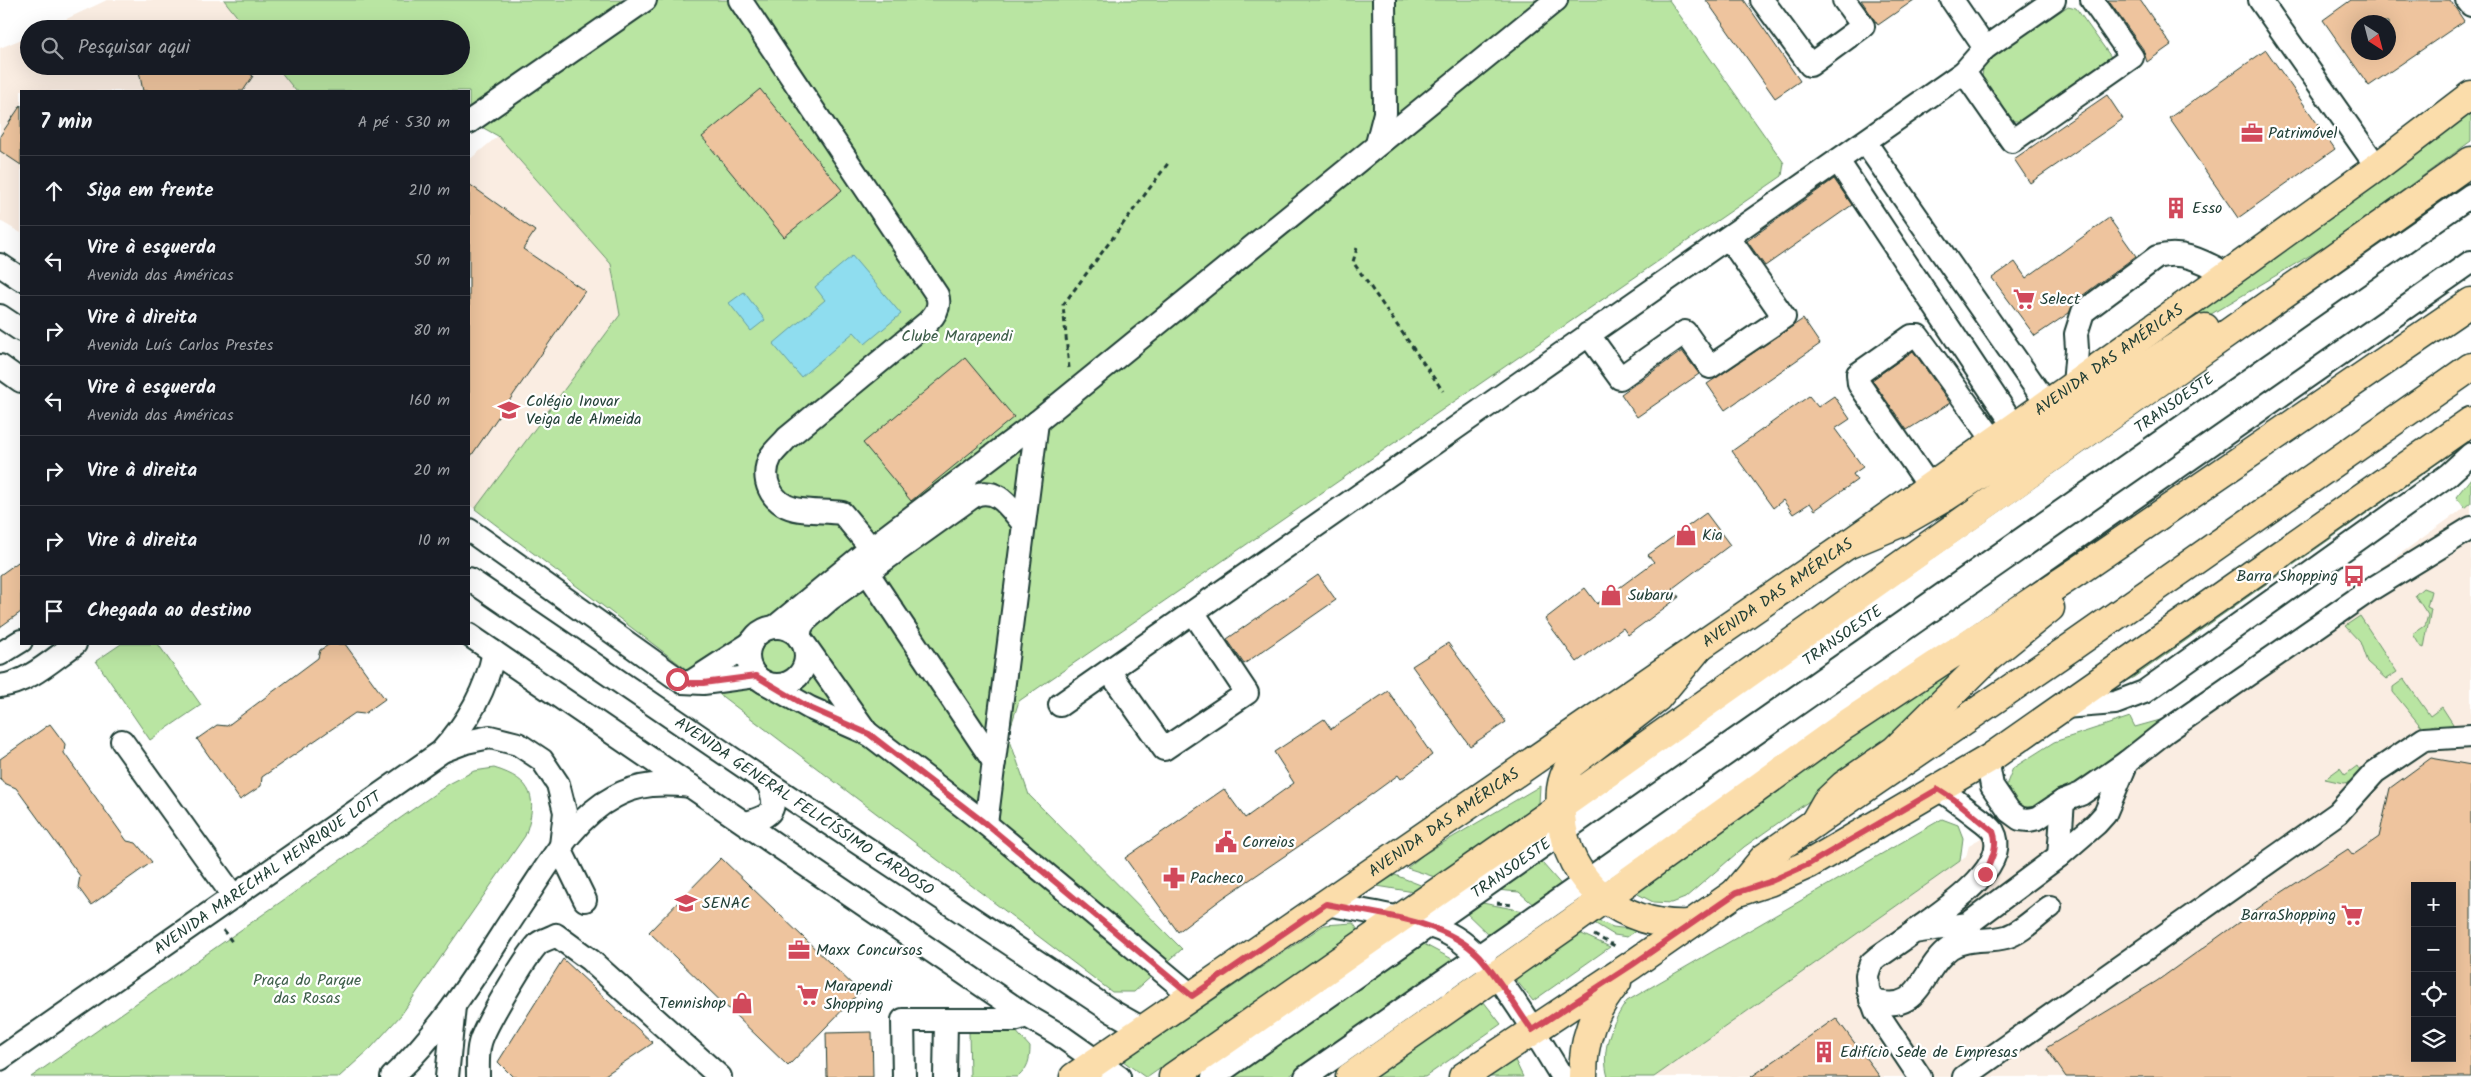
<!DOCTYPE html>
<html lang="pt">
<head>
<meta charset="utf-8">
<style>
  :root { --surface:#171b24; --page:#242831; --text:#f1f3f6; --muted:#9ea1a6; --line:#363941 }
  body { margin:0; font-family:Kalam,sans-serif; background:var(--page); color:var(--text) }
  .controls { position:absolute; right:15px; bottom:15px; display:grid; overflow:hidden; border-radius:0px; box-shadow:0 5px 20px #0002 }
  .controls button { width:45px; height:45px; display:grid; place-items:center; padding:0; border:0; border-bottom:1px solid var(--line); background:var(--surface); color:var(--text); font:25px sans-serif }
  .compass { position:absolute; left:2351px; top:15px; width:45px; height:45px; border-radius:50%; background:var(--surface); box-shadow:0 5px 20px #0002; rotate:144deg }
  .stop { position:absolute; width:15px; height:15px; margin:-11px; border:4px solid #d1495b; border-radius:50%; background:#fff }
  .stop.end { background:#d1495b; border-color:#fff; box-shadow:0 1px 5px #0008 }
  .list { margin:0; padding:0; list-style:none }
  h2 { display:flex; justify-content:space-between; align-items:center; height:65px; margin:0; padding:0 20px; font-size:21px }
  h2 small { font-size:16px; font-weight:400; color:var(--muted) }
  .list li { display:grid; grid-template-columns:32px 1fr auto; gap:15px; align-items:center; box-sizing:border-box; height:70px; padding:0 20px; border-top:1px solid var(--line) }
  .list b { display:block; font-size:19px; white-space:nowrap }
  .list p { margin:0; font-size:16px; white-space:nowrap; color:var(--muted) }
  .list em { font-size:16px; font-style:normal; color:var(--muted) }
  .icon { flex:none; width:28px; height:28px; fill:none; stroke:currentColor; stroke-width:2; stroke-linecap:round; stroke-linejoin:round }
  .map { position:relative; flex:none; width:2471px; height:1077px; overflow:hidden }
  .search { position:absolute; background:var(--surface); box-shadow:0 5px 20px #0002; left:20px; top:20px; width:450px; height:55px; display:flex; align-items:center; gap:12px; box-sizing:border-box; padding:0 18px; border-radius:28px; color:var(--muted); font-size:19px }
  .panel { position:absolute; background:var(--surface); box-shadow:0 5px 20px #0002; left:20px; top:90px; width:450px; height:555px; border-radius:0px }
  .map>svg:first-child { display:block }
  .built { fill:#faede2; fill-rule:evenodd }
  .green { fill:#b9e5a2; stroke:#6c916b }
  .water { fill:#8fddef; stroke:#629da4 }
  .building { fill:#eec49e; stroke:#1f3d34; fill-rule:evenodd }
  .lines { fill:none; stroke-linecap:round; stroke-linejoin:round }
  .minor-casing { stroke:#1f3d34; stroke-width:26 }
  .major-casing { stroke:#1f3d34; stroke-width:31 }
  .highway-casing { stroke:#1f3d34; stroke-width:31 }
  .path { stroke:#1f3d34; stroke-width:3; stroke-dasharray:5 4; stroke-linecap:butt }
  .minor { stroke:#fff; stroke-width:22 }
  .major { stroke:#fbddab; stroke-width:28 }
  .highway { stroke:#fbddab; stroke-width:28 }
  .route { stroke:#d1495b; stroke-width:6 }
  .labels { text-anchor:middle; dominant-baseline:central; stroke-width:4.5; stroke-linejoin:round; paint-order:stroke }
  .poi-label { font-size:16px; fill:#1f3d34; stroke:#fff; text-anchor:start }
  .park-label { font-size:16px; fill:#3e5f4a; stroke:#fff }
  .street-label { font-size:16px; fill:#1f3d34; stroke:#fff }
</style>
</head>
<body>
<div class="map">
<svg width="2471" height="1077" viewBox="0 0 2471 1077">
  <rect width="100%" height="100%" fill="#fff"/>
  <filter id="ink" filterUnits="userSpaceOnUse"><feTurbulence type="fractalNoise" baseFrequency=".02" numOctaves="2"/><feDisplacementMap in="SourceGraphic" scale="10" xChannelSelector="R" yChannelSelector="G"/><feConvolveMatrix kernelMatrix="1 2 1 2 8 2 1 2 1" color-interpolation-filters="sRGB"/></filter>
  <g filter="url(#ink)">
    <path class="built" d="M107 0H224L247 29H45Z
      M29 36V66H276L296 91H21V233L0 221V48Z
      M498 136 611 264 620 315 475 509 469 505V160Z
      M2471 503V1077H1654L1966 857 1969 845 2079 781 2132 746ZM2415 886H2452V1058H2415Z"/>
    <path class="green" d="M224 0H1669L1784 163 1782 176 1019 701 1008 735 1029 795 1182 949 1134 992H1112L475 509 620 315 611 264 498 136 469 120V91H296L276 66H461V29H247Z
      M2068 6 2076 8 2111 57 2107 63 2022 121H2013L1982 77 1983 68 1990 60Z
      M2471 113V141L2329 244 2186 329 2162 339Z
      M2467 439 2455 451 2134 677 2120 684 2118 681Z
      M2471 478V503L2465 508 2456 497Z
      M2423 588 2431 591 2427 607 2431 609 2424 648 2420 646 2413 634 2425 626 2428 615 2415 595Z
      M2360 616 2397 672 2386 679 2367 662 2360 642 2345 626Z
      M121 644H158L201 705 150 740 96 661Z
      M1963 663 1965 666 1890 744 1744 847 1685 898 1672 903 1653 902 1632 891 1895 707Z
      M2404 679 2430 716 2442 707 2453 724 2451 727 2434 725 2423 729 2393 692V687Z
      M2130 717 2135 727 2171 717 2079 781 2031 809 2020 805 2007 791V783L2013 768 2054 742Z
      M2357 766 2360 771 2350 782 2343 783 2325 779 2340 768 2345 775Z
      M494 768C534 780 538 799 525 836L401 1015 371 1048 339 1077H31L449 784 474 771Z
      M1540 786 1539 803 1435 877 1407 868 1424 854Z
      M1942 819 1958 825 1963 838 1960 861 1654 1077H1608C1600 1051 1612 1022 1627 1001Z
      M1536 856 1564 888 1536 907 1519 892 1485 889Z
      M1395 875 1423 886 1414 892 1377 886Z
      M1472 901 1529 912 1491 937 1462 909Z
      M1594 919 1613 927 1637 930 1627 937 1614 935 1591 921Z
      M1353 923 1358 930 1148 1077H1145L1123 1061 1324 925Z
      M1573 930 1610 947 1533 1001 1512 975Z
      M1418 941 1454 960 1288 1077H1220Z
      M1480 997 1501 1024 1425 1077H1366Z
      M1013 1028 1030 1047C1030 1060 1028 1068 1018 1077H970L969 1031Z
      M1513 1056 1523 1077H1483Z"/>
    <path class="water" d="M852 256 901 314 865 344 854 332 801 377 773 344 825 300 815 287Z
      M744 292 765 320 751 331 729 303Z"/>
    <path class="building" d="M1706 0H1744L1800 81 1775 98Z
      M1861 0H1914L1878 25Z
      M2108 0H2140L2171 45 2147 62 2143 49Z
      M2351 0H2450L2464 21 2369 86 2323 20ZM2358 22H2388V52H2358Z
      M2266 50 2335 149 2238 218 2169 118Z
      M138 66H240L253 76 243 91H143Z
      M760 89 842 190 784 237 702 137Z
      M2107 95 2123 119 2030 183 2014 159Z
      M21 105V165L0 151V136Z
      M1834 179 1852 205 1765 266 1747 241Z
      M469 184 535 231 523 249 585 291 469 459Z
      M2109 218 2136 256 2075 301 2069 313 2035 336 1992 278 2015 262 2026 278Z
      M1803 319 1820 344 1725 410 1707 384Z
      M1682 351 1699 374 1637 417 1621 394Z
      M1913 351 1950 403 1907 430 1872 380Z
      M965 358 1014 417 911 501 863 443Z
      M1809 396 1818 407 1834 396 1850 419 1835 429 1863 467 1853 474 1857 480 1815 510 1810 503 1793 514 1783 500 1773 508 1732 451Z
      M1706 513 1730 545 1673 588 1679 597 1628 635 1623 628 1577 662 1545 619 1585 588 1597 604 1654 562 1648 555Z
      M21 560V612L0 627V575Z
      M1318 575 1336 600 1244 664 1227 639Z
      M1448 643 1506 722 1470 746 1412 666Z
      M330 644H345L385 699 364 714 355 713 262 777 261 786 240 800 197 739 217 725 227 726 318 658 320 650Z
      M1388 691 1432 755 1401 779 1398 775 1324 829 1223 898 1178 932 1125 858 1224 789 1245 818 1294 783 1274 752 1324 719 1331 729Z
      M50 724 65 744 64 753 127 841 136 843 152 862 91 905 78 887 80 876 16 788 4 783 0 778V759Z
      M2431 758 2471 765V1077H2066L2046 1048 2157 981 2267 902 2348 849 2353 855 2379 837 2390 788ZM2415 886H2452V1058H2415Z
      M721 858 860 992 788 1066 649 932Z
      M563 959 653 1043 602 1077H513L498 1062Z
      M1836 1018 1880 1077H1751Z
      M872 1032 873 1077H827L826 1033Z"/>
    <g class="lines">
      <g class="minor-casing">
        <g id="minor">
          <path d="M740 0 937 295C941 306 936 314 928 322L787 438C782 444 775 450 771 456 759 478 771 504 795 509 810 512 826 511 842 513L871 548"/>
          <path d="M1762 0 1810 65 1863 26 1844 0"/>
          <path d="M1952 0 1985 48"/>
          <path d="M2054 0 1985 48 1964 72 2012 141 2132 57 2092 0"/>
          <path d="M2260 0 2377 167"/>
          <path d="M2467 0 2471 5"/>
          <path d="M469 122 645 0"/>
          <path d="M1865 142 2047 404"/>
          <path d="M1377 144 1385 113 1384 0"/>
          <path d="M1838 161 2015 427"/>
          <path d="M0 265 21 279"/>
          <path d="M0 316 21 330"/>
          <path d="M1588 334 1620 378 1685 332 1710 367 1784 317 1729 238"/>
          <path d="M0 366 21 381"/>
          <path d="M2074 385 2077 349 2076 334 2083 312 2157 257C2184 249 2206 263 2229 275"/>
          <path d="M1037 422 986 824 1192 996"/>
          <path d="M1930 487 1859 384 1858 374 1912 336H1918L1994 441"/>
          <path d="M469 530 682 682 703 683 756 676"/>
          <path d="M867 572 994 762"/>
          <path id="s1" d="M469 579 768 783 1113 1012 1143 1029"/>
          <path d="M775 627 871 548 1037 422 1556 0"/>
          <circle cx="777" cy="656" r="29"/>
          <path d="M469 635 1027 1016 1058 1034 1119 1077"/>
          <path d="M799 638 801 627 805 621 830 599 975 495C998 487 1009 507 1023 523"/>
          <path d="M803 642 868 734"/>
          <path d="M0 654 21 641"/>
          <path d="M1109 671 1164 749 1247 693 1193 612"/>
          <path d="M691 682 751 643"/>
          <path d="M764 682 810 708 869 734 986 824"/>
          <path d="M0 686C28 683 52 660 75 644"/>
          <path d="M1060 705 1964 72"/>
          <path d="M2064 707 2115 703 2144 692 2448 475 2471 454"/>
          <path d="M122 741 234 897"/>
          <path d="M445 750 466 742 490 737 518 744 542 760 558 784 565 812 561 845 563 855 585 900"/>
          <path d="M1990 758 1989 770 1992 786 2009 811 2020 819 2029 820 2038 818 2063 801 2081 794 2127 762"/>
          <path d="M746 823C772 816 779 810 768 783"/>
          <path d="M2059 856 2063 801"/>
          <path d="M1326 904C1361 911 1419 918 1449 934 1494 957 1535 1034 1562 1077"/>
          <path d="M1916 930C1939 913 2013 867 1993 831 1988 824 1979 819 1972 813 1961 805 1951 796 1938 789"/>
          <path d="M1871 1000C1922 1017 1919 970 1950 948 1966 937 1987 942 2006 937 2021 933 2037 916 2050 907"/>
          <path id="s2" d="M0 1059 441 752C468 722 486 691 494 652"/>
          <path d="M392 1077C447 1026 484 960 525 899 550 862 574 818 614 797 639 783 663 783 691 786"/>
          <path d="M447 1077 454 1006"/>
          <path d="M478 1077C478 1065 477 1054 480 1043 484 1027 527 954 539 943 543 940 551 938 556 935L590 960 720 1077"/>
          <path d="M904 1077 903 1020H1014L1027 1016"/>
          <path d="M945 1077 946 1021"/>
          <path id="s3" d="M1213 1077 2471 195"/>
          <path d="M1306 1077 2471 262"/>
          <path d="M1920 1077 1876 1011 1868 989 1867 975 1871 963 1878 957 1914 932 1968 924 2059 856 2096 824 2105 814 2127 762 2165 732 2370 590 2471 528"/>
          <path d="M1964 1077 2338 813 2375 772 2424 739 2471 736"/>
        </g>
      </g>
      <g class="major-casing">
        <g id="major">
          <path d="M1735 893 1764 858 1814 823 2070 648 2471 367"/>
          <path id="s4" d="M1074 1077 1847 545 2067 390 2377 167 2471 95"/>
          <path d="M1463 1077 1632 965 1735 893 1769 882 1809 864 1990 758 2471 421"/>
          <path d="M1583 1077C1583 1039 1593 1011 1617 982"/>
        </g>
      </g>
      <g class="highway-casing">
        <path id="highway" d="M1847 545 1900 523 1947 496 2205 328
          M1814 823 1826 802 1844 785 1895 750 1988 658 2050 608
          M1690 924C1623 927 1567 885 1561 816 1560 796 1559 782 1570 765L1657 698 1700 646
          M1173 1077 1561 806 2471 161
          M1350 1077 1569 924 1845 725 2081 569 2471 302"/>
      </g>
      <path class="path" d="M1357 248 1353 262 1443 391
        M1069 368 1063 305 1169 162
        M1497 903 1513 905
        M223 930 233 943
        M1594 935 1617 947"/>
      <use href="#minor" class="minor"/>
      <use href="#major" class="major"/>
      <use href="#highway" class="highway"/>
    </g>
  </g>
  <g class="lines" filter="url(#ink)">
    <path class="route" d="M677 679 686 683H703L756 676 810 708 869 734 986 824 1192 996 1326 904C1374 914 1444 919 1479 956 1499 978 1515 1006 1532 1030L1632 965 1736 893 1769 882 1809 864 1938 789 1955 800 1993 831C1999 846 1991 860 1985 874"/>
  </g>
  <defs>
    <g id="office-bare" transform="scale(1.725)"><path d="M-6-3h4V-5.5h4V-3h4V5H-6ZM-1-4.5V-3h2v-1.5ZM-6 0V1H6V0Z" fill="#d1495b" stroke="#fff" stroke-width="2.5" paint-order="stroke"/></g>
    <g id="building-bare" transform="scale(1.725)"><path d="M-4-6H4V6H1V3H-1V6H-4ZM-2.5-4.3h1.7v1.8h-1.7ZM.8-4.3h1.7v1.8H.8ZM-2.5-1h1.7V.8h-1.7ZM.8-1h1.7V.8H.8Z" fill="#d1495b" stroke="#fff" stroke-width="2.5" paint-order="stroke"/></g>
    <g id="supermarket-bare" transform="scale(1.725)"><path d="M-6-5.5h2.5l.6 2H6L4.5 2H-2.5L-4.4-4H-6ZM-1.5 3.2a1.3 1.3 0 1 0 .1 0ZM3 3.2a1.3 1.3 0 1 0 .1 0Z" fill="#d1495b" stroke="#fff" stroke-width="2.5" paint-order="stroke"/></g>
    <g id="school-bare" transform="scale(1.725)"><path d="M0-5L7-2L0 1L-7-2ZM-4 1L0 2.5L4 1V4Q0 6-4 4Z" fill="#d1495b" stroke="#fff" stroke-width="2.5" paint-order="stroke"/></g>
    <g id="shop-bare" transform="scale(1.725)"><path d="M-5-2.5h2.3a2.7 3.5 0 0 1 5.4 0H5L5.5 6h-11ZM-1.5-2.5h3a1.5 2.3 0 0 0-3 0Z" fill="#d1495b" stroke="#fff" stroke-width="2.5" paint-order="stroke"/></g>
    <g id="bus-bare" transform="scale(1.725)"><path d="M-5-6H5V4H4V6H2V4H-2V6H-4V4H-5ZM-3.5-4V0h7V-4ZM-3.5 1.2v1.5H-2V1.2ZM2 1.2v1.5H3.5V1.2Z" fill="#d1495b" stroke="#fff" stroke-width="2.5" paint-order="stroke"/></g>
    <g id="civic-bare" transform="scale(1.725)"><path d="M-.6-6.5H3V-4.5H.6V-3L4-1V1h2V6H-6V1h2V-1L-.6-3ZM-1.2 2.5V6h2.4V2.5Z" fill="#d1495b" stroke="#fff" stroke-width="2.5" paint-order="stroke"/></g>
    <g id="pharmacy-bare" transform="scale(1.725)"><path d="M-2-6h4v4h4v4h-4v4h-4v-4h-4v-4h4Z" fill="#d1495b" stroke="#fff" stroke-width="2.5" paint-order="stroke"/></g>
    <g id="university-bare" transform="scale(1.725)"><path d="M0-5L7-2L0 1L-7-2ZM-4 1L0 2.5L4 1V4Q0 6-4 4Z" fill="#d1495b" stroke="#fff" stroke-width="2.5" paint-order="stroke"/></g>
  </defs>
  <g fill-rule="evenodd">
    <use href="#office-bare" x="2252" y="133"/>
    <use href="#building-bare" x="2176" y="208"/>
    <use href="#supermarket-bare" x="2024" y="299"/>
    <use href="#school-bare" x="509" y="410"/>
    <use href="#shop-bare" x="1686" y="535"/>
    <use href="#bus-bare" x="2354" y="576"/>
    <use href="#shop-bare" x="1611" y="595"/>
    <use href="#civic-bare" x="1226" y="842"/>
    <use href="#pharmacy-bare" x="1174" y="878"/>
    <use href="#university-bare" x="686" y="903"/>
    <use href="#supermarket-bare" x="2352" y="915"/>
    <use href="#office-bare" x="799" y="950"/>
    <use href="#supermarket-bare" x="808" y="995"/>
    <use href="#shop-bare" x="742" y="1003"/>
    <use href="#building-bare" x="1824" y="1052"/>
  </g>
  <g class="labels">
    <g class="poi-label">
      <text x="2268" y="133">Patrimóvel</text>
      <text x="2192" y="208">Esso</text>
      <text x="2040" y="299">Select</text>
      <text x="526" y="401">Colégio Inovar<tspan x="526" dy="18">Veiga de Almeida</tspan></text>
      <text x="1702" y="535">Kia</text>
      <text x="2338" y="576" text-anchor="end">Barra Shopping</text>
      <text x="1628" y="595">Subaru</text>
      <text x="1242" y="842">Correios</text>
      <text x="1190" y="878">Pacheco</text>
      <text x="702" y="903">SENAC</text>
      <text x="2336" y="915" text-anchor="end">BarraShopping</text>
      <text x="816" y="950">Maxx Concursos</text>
      <text x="824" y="986">Marapendi<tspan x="824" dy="18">Shopping</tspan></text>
      <text x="726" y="1003" text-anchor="end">Tennishop</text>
      <text x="1840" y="1052">Edifício Sede de Empresas</text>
    </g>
    <g class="park-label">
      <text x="957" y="336">Clube Marapendi</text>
      <text x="307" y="980">Praça do Parque<tspan x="307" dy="18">das Rosas</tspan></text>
    </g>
    <g class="street-label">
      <text stroke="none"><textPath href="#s4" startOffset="1259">AVENIDA DAS AMÉRICAS</textPath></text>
      <text stroke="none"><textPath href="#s3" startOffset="1174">TRANSOESTE</textPath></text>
      <text stroke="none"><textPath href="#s4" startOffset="854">AVENIDA DAS AMÉRICAS</textPath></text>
      <text stroke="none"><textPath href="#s3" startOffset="769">TRANSOESTE</textPath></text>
      <text stroke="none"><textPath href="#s1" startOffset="405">AVENIDA GENERAL FELICÍSSIMO CARDOSO</textPath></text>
      <text stroke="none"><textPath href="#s4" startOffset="449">AVENIDA DAS AMÉRICAS</textPath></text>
      <text stroke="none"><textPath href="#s3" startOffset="364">TRANSOESTE</textPath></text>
      <text stroke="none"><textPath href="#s2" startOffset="326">AVENIDA MARECHAL HENRIQUE LOTT</textPath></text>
    </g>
  </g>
</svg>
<div class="controls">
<button>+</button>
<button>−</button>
<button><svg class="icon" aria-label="locate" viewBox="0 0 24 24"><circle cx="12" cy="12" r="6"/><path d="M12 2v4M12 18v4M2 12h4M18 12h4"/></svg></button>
<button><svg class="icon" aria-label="layers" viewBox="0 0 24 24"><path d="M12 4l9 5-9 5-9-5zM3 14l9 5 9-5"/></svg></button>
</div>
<svg class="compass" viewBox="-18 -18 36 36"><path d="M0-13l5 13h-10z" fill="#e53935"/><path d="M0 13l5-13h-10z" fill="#9ea1a6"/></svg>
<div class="stop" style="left:677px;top:679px"></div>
<div class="stop end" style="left:1985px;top:874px"></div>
<div class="search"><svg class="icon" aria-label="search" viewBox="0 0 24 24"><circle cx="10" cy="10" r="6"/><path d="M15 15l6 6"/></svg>Pesquisar aqui</div>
<section class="panel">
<h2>7 min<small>A pé · 530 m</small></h2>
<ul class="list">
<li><svg class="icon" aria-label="ahead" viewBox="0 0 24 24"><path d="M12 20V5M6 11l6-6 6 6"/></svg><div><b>Siga em frente</b></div><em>210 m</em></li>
<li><svg class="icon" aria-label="left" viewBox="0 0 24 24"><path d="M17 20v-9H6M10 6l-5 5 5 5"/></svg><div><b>Vire à esquerda</b><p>Avenida das Américas</p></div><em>50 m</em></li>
<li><svg class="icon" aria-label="right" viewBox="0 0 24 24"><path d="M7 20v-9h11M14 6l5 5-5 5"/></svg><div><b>Vire à direita</b><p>Avenida Luís Carlos Prestes</p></div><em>80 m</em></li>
<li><svg class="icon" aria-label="left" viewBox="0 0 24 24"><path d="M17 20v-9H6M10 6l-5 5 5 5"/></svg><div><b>Vire à esquerda</b><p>Avenida das Américas</p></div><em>160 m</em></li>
<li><svg class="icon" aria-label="right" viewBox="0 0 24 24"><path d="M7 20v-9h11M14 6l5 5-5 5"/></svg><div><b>Vire à direita</b></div><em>20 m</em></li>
<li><svg class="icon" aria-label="right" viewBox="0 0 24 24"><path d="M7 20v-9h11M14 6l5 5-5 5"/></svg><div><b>Vire à direita</b></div><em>10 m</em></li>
<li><svg class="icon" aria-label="arrive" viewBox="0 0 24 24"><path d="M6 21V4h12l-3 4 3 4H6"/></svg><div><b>Chegada ao destino</b></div></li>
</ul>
</section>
</div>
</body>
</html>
